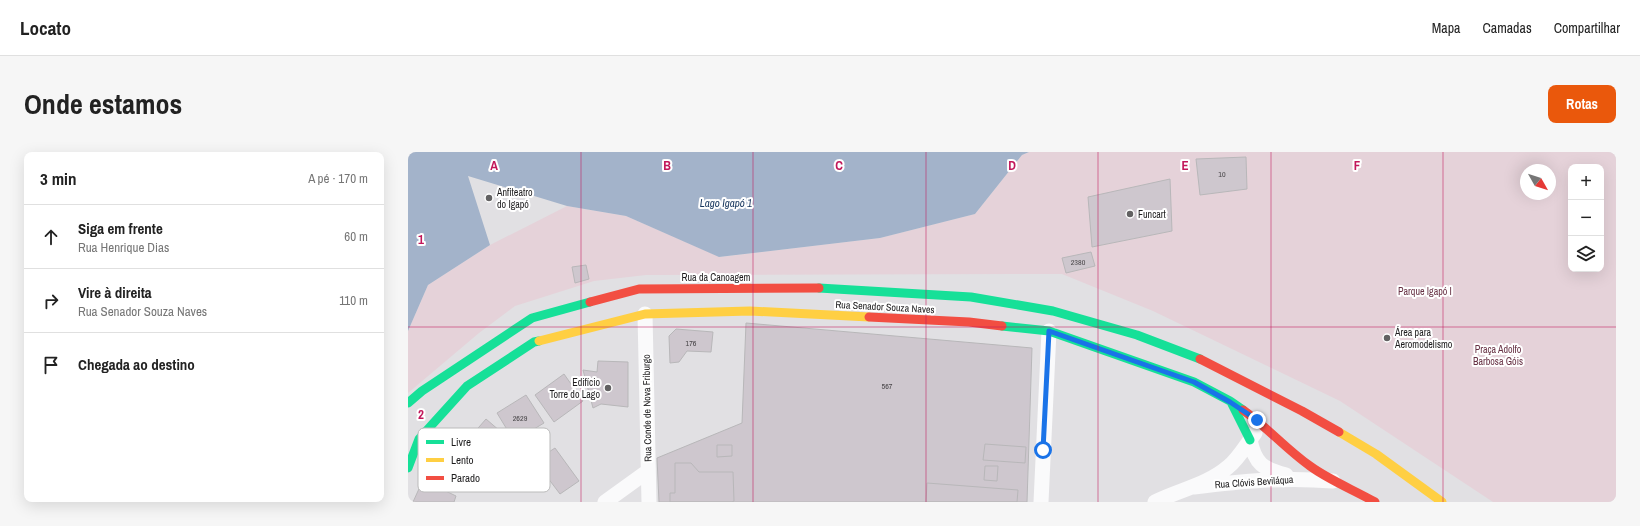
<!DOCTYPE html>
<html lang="pt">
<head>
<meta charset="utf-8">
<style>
  :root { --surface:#fff; --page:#f6f6f6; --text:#222; --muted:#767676; --line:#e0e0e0; --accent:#ea580c }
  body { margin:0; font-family:"Archivo Narrow",sans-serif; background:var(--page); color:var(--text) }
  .controls { position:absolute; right:12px; top:12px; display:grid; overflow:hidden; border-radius:8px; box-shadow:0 4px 16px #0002 }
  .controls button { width:36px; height:36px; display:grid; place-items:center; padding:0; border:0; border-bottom:1px solid var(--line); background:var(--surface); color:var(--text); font:20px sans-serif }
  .compass { position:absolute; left:1112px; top:12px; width:36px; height:36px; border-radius:50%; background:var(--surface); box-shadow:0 4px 16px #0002; rotate:129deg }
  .stop { position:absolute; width:12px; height:12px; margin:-9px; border:3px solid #1a73e8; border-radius:50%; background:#fff }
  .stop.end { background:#1a73e8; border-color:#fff; box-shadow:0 1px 4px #0008 }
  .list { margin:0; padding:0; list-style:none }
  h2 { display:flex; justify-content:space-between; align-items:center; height:52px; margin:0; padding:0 16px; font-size:17px }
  h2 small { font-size:13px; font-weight:400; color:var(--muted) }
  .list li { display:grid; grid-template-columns:26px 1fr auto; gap:12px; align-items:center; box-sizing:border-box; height:64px; padding:0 16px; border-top:1px solid var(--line) }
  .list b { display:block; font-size:15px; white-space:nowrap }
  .list p { margin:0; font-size:13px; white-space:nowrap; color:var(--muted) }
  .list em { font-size:13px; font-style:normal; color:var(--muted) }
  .icon { flex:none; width:22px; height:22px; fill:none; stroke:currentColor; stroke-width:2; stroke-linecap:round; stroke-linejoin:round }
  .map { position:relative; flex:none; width:1208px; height:350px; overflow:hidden; border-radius:8px }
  header { display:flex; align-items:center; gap:24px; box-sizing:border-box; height:56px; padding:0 20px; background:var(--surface); border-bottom:1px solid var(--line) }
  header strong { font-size:19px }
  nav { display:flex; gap:22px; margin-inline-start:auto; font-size:14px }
  .intro { display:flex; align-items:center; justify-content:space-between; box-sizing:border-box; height:96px; padding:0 24px }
  h1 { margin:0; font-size:28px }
  .button { padding:10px 18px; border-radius:8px; background:var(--accent); color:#fff; font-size:14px; font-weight:700 }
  main { display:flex; gap:24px; padding:0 24px }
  aside { flex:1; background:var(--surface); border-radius:8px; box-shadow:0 4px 16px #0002 }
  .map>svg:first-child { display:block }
  .green { fill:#e5d2d9; fill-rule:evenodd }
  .water { fill:#a3b3ca }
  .building { fill:#cec7ce; stroke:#b8b7b9 }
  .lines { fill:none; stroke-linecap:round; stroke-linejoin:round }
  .street { stroke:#fafafb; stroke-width:15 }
  .fast { stroke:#16e098; stroke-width:9 }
  .slow { stroke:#ffcf43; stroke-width:9 }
  .jam { stroke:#f24e42; stroke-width:9 }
  .route { stroke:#1a73e8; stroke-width:5 }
  .grid { fill:none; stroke:#c2185b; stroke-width:1; stroke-opacity:0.55 }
  .poi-dot { fill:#626162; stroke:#fff; stroke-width:1.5 }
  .labels { text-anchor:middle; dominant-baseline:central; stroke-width:4; stroke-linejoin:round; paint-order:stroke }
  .number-label { font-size:8px; fill:#4b484b }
  .poi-label { font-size:10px; fill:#1d1c1d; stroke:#fff; text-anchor:start }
  .street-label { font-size:10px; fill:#1d1c1d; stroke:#fff }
  .park-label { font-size:10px; fill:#663043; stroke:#fff }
  .water-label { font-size:11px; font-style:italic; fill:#14345c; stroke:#fff }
  .key { fill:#fff; stroke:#bbb; stroke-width:1 }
  .key-label { font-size:11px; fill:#1d1c1d }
  .grid-label { font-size:13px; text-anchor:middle; font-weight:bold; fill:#c2185b; stroke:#fff; stroke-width:4; stroke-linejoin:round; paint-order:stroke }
</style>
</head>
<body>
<header>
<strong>Locato</strong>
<nav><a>Mapa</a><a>Camadas</a><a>Compartilhar</a></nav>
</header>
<div class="intro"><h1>Onde estamos</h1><a class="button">Rotas</a></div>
<main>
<aside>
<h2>3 min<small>A pé · 170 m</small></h2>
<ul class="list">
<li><svg class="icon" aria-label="ahead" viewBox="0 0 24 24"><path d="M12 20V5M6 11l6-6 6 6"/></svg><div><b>Siga em frente</b><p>Rua Henrique Dias</p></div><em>60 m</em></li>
<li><svg class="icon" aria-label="right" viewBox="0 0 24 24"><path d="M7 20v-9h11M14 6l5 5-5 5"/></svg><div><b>Vire à direita</b><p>Rua Senador Souza Naves</p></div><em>110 m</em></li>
<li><svg class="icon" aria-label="arrive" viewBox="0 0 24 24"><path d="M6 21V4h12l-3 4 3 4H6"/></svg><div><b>Chegada ao destino</b></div></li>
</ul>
</aside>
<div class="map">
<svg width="1208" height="350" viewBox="0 0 1208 350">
  <rect width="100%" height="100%" fill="#e1e0e3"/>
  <path class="green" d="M621 0H1208V350H1085L932 249 745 159 654 122 238 123 186 129 107 154 71 181 0 241V179L20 133 82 93 159 54 218 64 312 105 472 86 567 62 614 3ZM1163 15H1193V117H1163ZM1118 18H1142V42H1118Z"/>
  <path class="water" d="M0 0H621L614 3 567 62 472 86 311 105 218 64 159 54 60 24 82 93 20 133 0 179Z"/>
  <path class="building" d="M838 5 839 37 792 43 788 7Z
    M762 27 764 79 684 95 680 45Z
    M683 100 687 114 658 121 654 106Z
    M178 113 181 127 167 131 164 115Z
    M338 171 624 196 619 350H251L249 306 334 271Z
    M268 177 305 180 303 200 279 199 271 210 262 211 261 184Z
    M190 209 220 210V255L193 252 185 256 175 218 189 220Z
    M156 222 175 249 146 270 127 243Z
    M118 243 136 271 106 289 89 261Z
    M78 267 99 285 56 333 36 315Z
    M577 292 618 295 617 311 575 308Z
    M309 293H324V304L309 305Z
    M147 296 171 329 152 342 127 309Z
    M267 311H283L291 320H325L326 349 324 350H262V341H267Z
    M577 314H590L589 329 576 328Z
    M15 328 48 344 46 350H5Z
    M519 331 610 338 609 350H518Z"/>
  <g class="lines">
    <path class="street" d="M237 162 241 350
      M842 288C847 312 855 317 878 323
      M786 335C835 329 876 325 925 329
      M197 350 240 319
      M633 350 641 179
      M747 350C771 338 799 333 820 315 831 306 838 293 847 281"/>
    <path class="fast" d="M411 136 563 145 645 159 729 183 792 207
      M594 174 641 179 786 230 822 249 835 258
      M0 251 14 239 124 166 182 150
      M824 252 842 288
      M0 316 11 287 59 234 126 190 131 189"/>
    <path class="slow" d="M131 189 237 162 342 159 461 165
      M931 280 968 302 1034 350"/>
    <path class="jam" d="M182 150 231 137 411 136
      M461 165 561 170 594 174
      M792 207 894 259 931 280
      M835 258C859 275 878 297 902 314 921 328 946 338 967 350"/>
  </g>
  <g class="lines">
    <path class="route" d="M635 298 641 179 786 230 822 250 849 268"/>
  </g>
  <path class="grid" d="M173 0V350M345 0V350M518 0V350M690 0V350M863 0V350M1035 0V350M0 175H1208"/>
  <g class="poi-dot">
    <circle cx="81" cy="46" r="4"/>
    <circle cx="722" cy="62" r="4"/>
    <circle cx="979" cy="186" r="4"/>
    <circle cx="200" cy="236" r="4"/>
  </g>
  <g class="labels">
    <g class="number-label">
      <text x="814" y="22">10</text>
      <text x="670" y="110">2380</text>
      <text x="283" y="191">176</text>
      <text x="479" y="234">567</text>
      <text x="112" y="266">2629</text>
    </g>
    <g class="poi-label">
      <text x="89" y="40">Anfiteatro<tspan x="89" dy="12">do Igapó</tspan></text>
      <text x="730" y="62">Funcart</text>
      <text x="987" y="180">Área para<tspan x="987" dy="12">Aeromodelismo</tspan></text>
      <text x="192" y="230" text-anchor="end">Edifício<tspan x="192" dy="12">Torre do Lago</tspan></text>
    </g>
    <g class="street-label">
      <text x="308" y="125">Rua da Canoagem</text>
      <text transform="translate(477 155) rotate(3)">Rua Senador Souza Naves</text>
      <text transform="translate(239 256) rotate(-91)">Rua Conde de Nova Friburgo</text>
      <text transform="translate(846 330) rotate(-4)">Rua Clóvis Beviláqua</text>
    </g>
    <g class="park-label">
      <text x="1017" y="139">Parque Igapó I</text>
      <text x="1090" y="197">Praça Adolfo<tspan x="1090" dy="12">Barbosa Góis</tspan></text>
    </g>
    <g class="water-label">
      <text x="318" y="51">Lago Igapó 1</text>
    </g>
  </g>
  <rect x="10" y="276" width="132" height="64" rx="6" class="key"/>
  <rect x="18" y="288" width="18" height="4" fill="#16e098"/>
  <rect x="18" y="306" width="18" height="4" fill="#ffcf43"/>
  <rect x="18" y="324" width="18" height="4" fill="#f24e42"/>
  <g class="key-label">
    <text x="43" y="294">Livre</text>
    <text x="43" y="312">Lento</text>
    <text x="43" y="330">Parado</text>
  </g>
  <g class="grid-label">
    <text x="86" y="18">A</text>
    <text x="259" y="18">B</text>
    <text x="431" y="18">C</text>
    <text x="604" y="18">D</text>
    <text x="777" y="18">E</text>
    <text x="949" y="18">F</text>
    <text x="13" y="92">1</text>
    <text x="13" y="267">2</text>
  </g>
</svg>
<div class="controls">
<button>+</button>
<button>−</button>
<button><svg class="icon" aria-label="layers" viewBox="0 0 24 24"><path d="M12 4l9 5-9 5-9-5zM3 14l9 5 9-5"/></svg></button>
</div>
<svg class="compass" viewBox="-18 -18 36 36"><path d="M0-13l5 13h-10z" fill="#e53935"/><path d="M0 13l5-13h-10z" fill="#767676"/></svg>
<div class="stop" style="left:635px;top:298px"></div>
<div class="stop end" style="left:849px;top:268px"></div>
</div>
</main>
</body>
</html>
